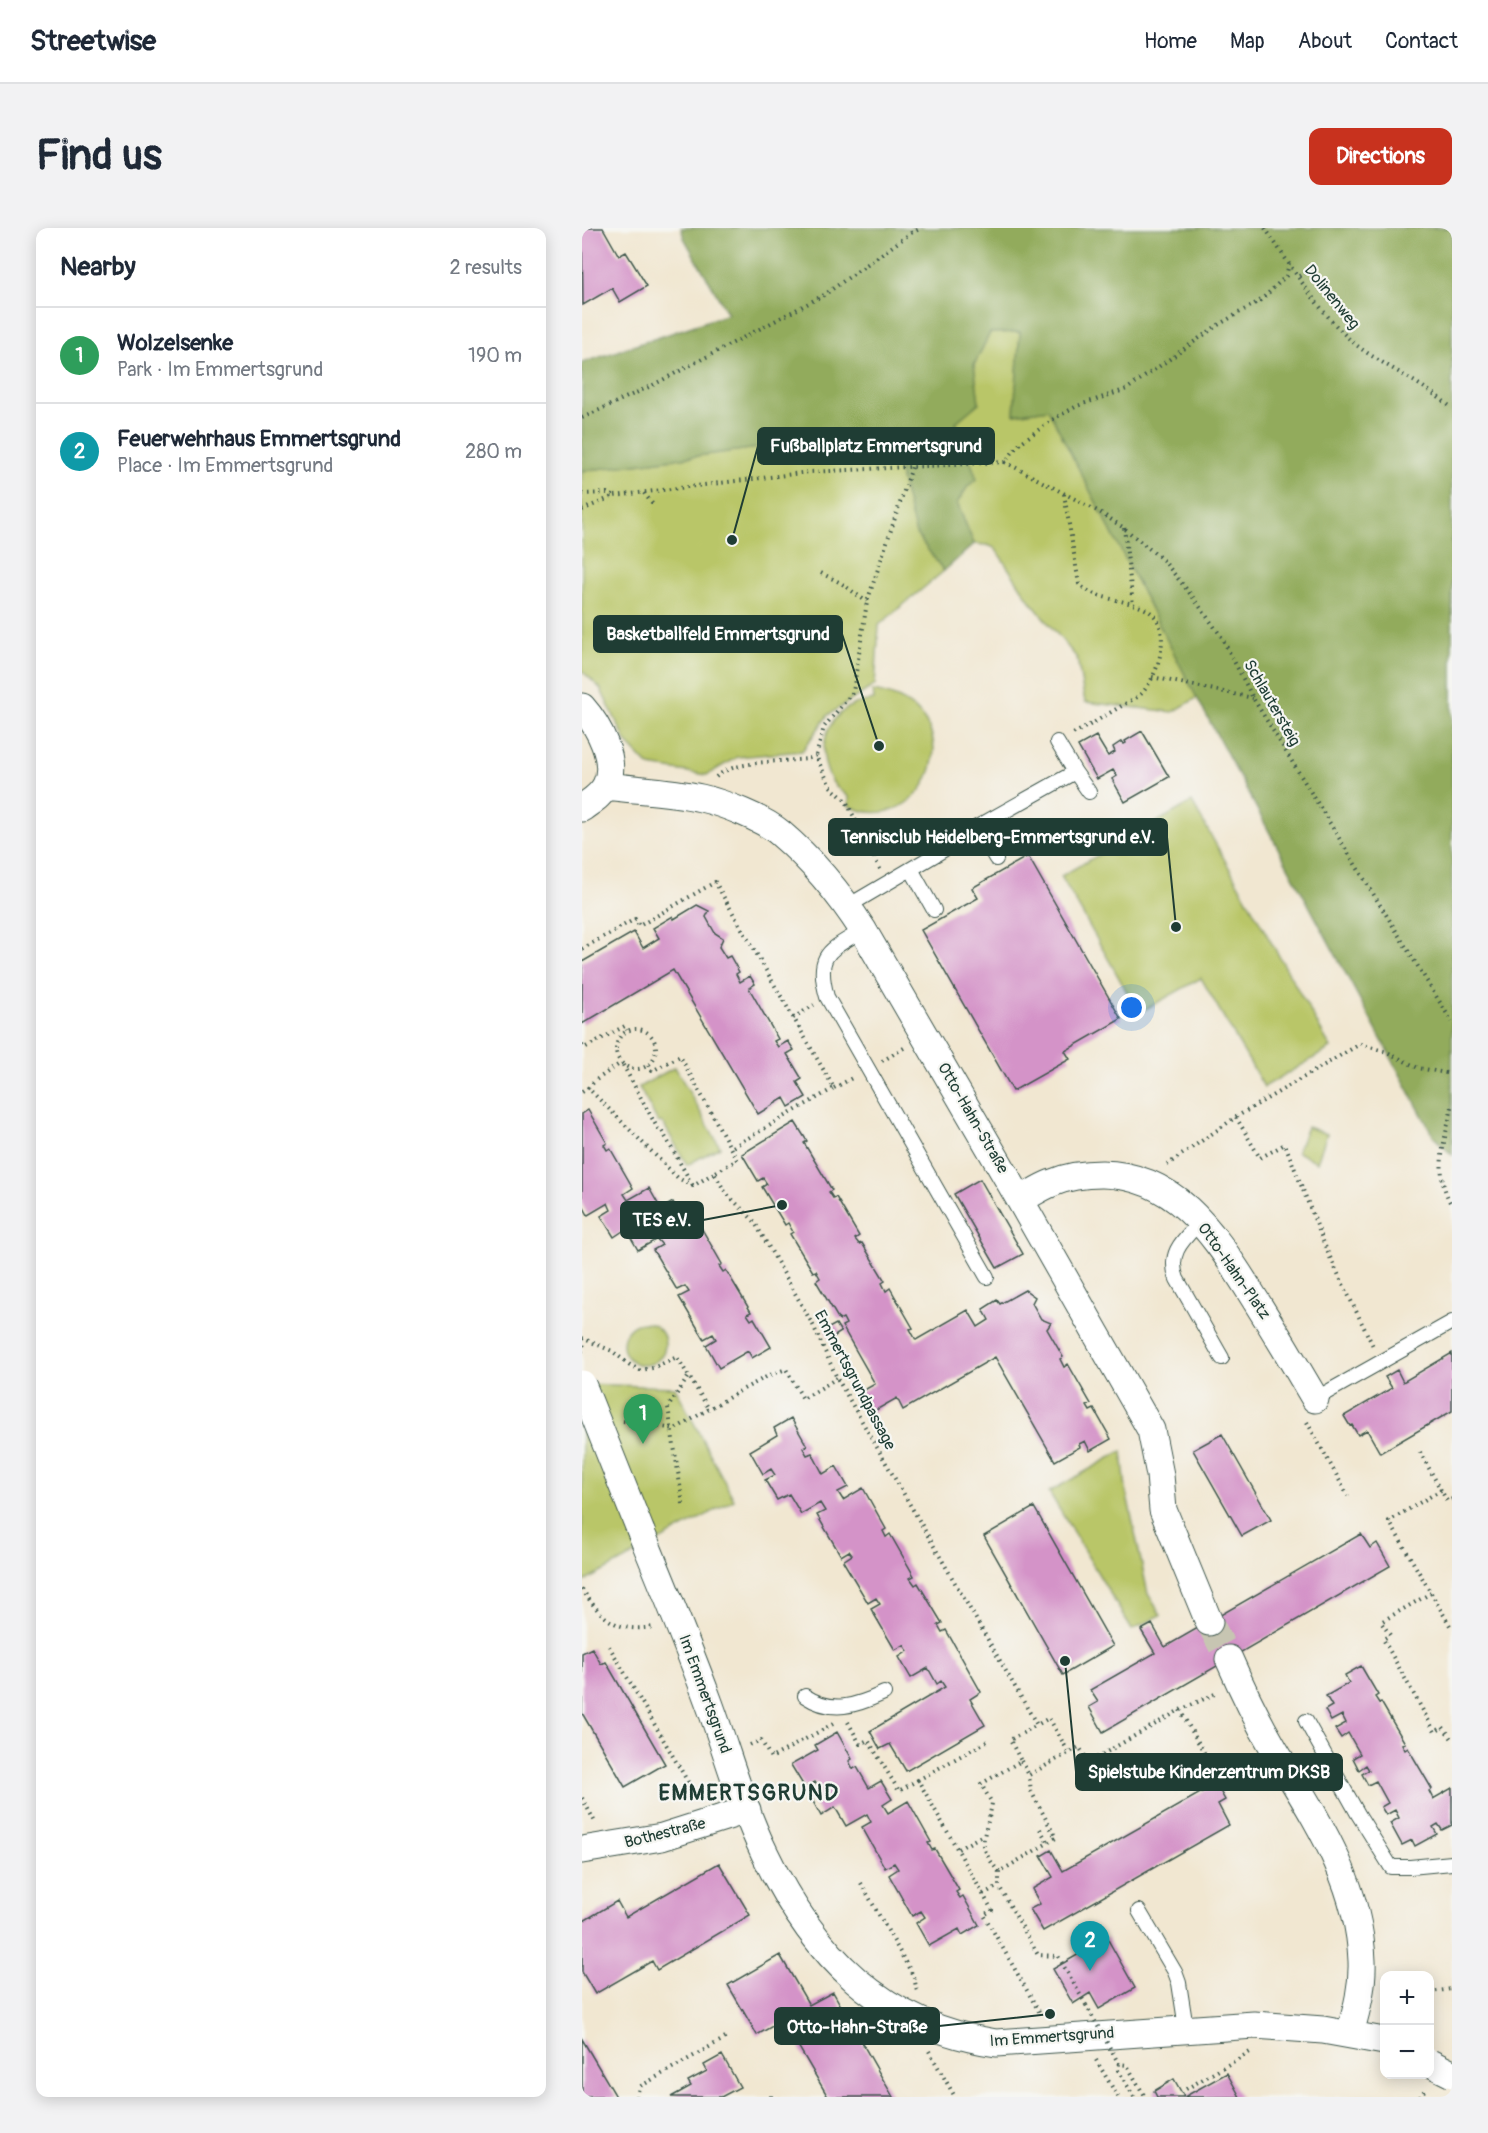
<!DOCTYPE html>
<html lang="en">
<head>
<meta charset="utf-8">
<style>
  :root { --surface:#fff; --page:#f2f2f3; --text:#1f2937; --muted:#747a83; --line:#e0e1e3; --accent:#c8321e }
  body { margin:0; font-family:Pangolin,sans-serif; background:var(--page); color:var(--text) }
  .controls { position:absolute; right:18px; bottom:18px; display:grid; overflow:hidden; border-radius:12px; box-shadow:0 3px 15px #0003 }
  .controls button { width:54px; height:54px; display:grid; place-items:center; padding:0; border:0; border-bottom:2px solid var(--line); background:var(--surface); color:var(--text); font:30px sans-serif }
  .you { position:absolute; left:550px; top:780px; width:21px; height:21px; margin:-15px; border:4px solid #fff; border-radius:50%; background:#1a73e8; box-shadow:0 0 0 9px #1a73e833 }
  .badge { display:grid; place-items:center; width:39px; height:39px; border-radius:50%; background:var(--accent); color:#fff; font-size:20px; font-weight:700 }
  .pin { position:absolute; translate:-50% -50px; filter:drop-shadow(0 2px 3px #0008) }
  .pin::after { content:''; position:absolute; top:32px; width:21px; height:18px; background:inherit; clip-path:polygon(0 0,100% 0,50% 100%) }
  .list { margin:0; padding:0; list-style:none }
  h2 { display:flex; justify-content:space-between; align-items:center; height:78px; margin:0; padding:0 24px; font-size:26px }
  h2 small { font-size:20px; font-weight:400; color:var(--muted) }
  .list li { display:grid; grid-template-columns:39px 1fr auto; gap:18px; align-items:center; box-sizing:border-box; height:96px; padding:0 24px; border-top:2px solid var(--line) }
  .list b { display:block; font-size:22px; white-space:nowrap }
  .list p { margin:0; font-size:20px; white-space:nowrap; color:var(--muted) }
  .list em { font-size:20px; font-style:normal; color:var(--muted) }
  .map { position:relative; flex:none; width:870px; height:1869px; overflow:hidden; border-radius:12px }
  header { display:flex; align-items:center; gap:36px; box-sizing:border-box; height:84px; padding:0 30px; background:var(--surface); border-bottom:2px solid var(--line) }
  header strong { font-size:28px }
  nav { display:flex; gap:33px; margin-inline-start:auto; font-size:21px }
  .intro { display:flex; align-items:center; justify-content:space-between; box-sizing:border-box; height:144px; padding:0 36px }
  h1 { margin:0; font-size:42px }
  .button { padding:15px 27px; border-radius:12px; background:var(--accent); color:#fff; font-size:21px; font-weight:700 }
  main { display:flex; gap:36px; padding:0 36px }
  aside { flex:1; background:var(--surface); border-radius:12px; box-shadow:0 3px 15px #0003 }
  .map>svg:first-child { display:block }
  .green { fill:#b9c668; stroke:#6c824e; stroke-width:1.5 }
  .forest { fill:#92ab5c; stroke:#587448; stroke-width:1.5 }
  .building { fill:#d493c8 }
  .lines { fill:none; stroke-linecap:round; stroke-linejoin:round }
  .minor-tunnel { stroke:#c7c5b2; stroke-width:27; stroke-dasharray:27 14; stroke-linecap:butt }
  .service-casing { stroke:#3e564c; stroke-width:16 }
  .minor-casing { stroke:#3e564c; stroke-width:29 }
  .path { stroke:#3e564c; stroke-width:4; stroke-dasharray:1.5 4.5; stroke-linecap:butt }
  .service { stroke:#fff; stroke-width:14 }
  .minor { stroke:#fff; stroke-width:27 }
  .minor-bridge-casing { stroke:#3e564c; stroke-width:29; stroke-linecap:butt }
  .path-bridge { stroke:#3e564c; stroke-width:4; stroke-dasharray:1.5 4.5; stroke-linecap:butt }
  .minor-bridge { stroke:#fff; stroke-width:27 }
  .labels { text-anchor:middle; dominant-baseline:central; stroke-width:4.5; stroke-linejoin:round; paint-order:stroke }
  .street-label { font-size:16px; fill:#1f3d34; stroke:#f6f6f2 }
  .district-label { font-size:22px; font-weight:bold; letter-spacing:1.5px; fill:#1f3d34; stroke:#f6f6f2 }
  .leader { fill:none; stroke:#1f3d34; stroke-width:2 }
  .callout-dot { fill:#1f3d34; stroke:#f6f6f2; stroke-width:2 }
  .callout { fill:#1f3d34; stroke:#1f3d34; stroke-width:2 }
  .callout-label { font-size:18px; text-anchor:middle; font-weight:bold; fill:#fff }
</style>
</head>
<body>
<header>
<strong>Streetwise</strong>
<nav><a>Home</a><a>Map</a><a>About</a><a>Contact</a></nav>
</header>
<div class="intro"><h1>Find us</h1><a class="button">Directions</a></div>
<main>
<aside>
<h2>Nearby<small>2 results</small></h2>
<ul class="list">
<li><span class="badge" style="background:#2e9e5b">1</span><div><b>Wolzelsenke</b><p>Park · Im Emmertsgrund</p></div><em>190 m</em></li>
<li><span class="badge" style="background:#0f9aa8">2</span><div><b>Feuerwehrhaus Emmertsgrund</b><p>Place · Im Emmertsgrund</p></div><em>280 m</em></li>
</ul>
</aside>
<div class="map">
<svg width="870" height="1869" viewBox="0 0 870 1869">
  <rect width="100%" height="100%" fill="#f6f6f2"/>
  <filter id="ink" filterUnits="userSpaceOnUse"><feTurbulence type="fractalNoise" baseFrequency=".0167" numOctaves="2"/><feDisplacementMap in="SourceGraphic" scale="12" xChannelSelector="R" yChannelSelector="G"/><feConvolveMatrix kernelMatrix="1 2 1 2 8 2 1 2 1" color-interpolation-filters="sRGB"/></filter>
  <filter id="wash" filterUnits="userSpaceOnUse"><feTurbulence type="fractalNoise" baseFrequency=".008" numOctaves="4" result="noise"/><feDisplacementMap in="SourceGraphic" scale="24" xChannelSelector="R" yChannelSelector="G"/><feGaussianBlur stdDeviation="1.35" result="paint"/><feColorMatrix in="noise" values="0 0 0 0 0 0 0 0 0 0 0 0 0 0 0 0 0 1.4 0 .05"/><feComposite in="paint" operator="in"/></filter>
  <g filter="url(#wash)">
    <rect width="100%" height="100%" fill="#f1e7d1"/>
    <path class="green" d="M438 104 432 186 466 181 615 470 591 484 503 474 495 430 448 373 413 320 405 317 392 316 375 275 387 256 374 194 397 174 392 137 408 105Z
      M314 202 319 251 334 306 362 343 297 397 293 457 246 487 220 523 155 529 125 547 67 538 45 515 18 460 0 443V243Z
      M291 463C399 481 345 615 267 578V569C262 565 256 561 252 556 233 529 241 490 273 476 279 474 286 473 292 472Z
      M610 574 749 820 682 859 619 750 557 785 479 648Z
      M93 839 138 919 105 937 81 895 76 894 57 859Z
      M725 899 745 906 735 934 715 924Z
      M41 1116a21 21 0 1 1 42 0a21 21 0 1 1-42 0Z
      M0 1156 93 1159 152 1272 0 1355Z
      M540 1223 544 1262 566 1366 579 1387 550 1402 467 1264Z"/>
    <path class="forest" d="M99 0H870V927L852 909 615 470 466 181 432 186 438 104 408 105 392 137 397 175 374 194 395 251 386 258 375 275 392 316 362 343 334 306 319 251 313 202 0 243V135L146 86 102 10Z"/>
    <g id="blocks">
      <path class="building" d="M0 0H21L37 28 44 24 65 58 38 74 30 60 1 77Z
        M560 503 587 549 543 574 530 551 535 548 531 542 515 551 496 518 514 508 526 528 533 524 531 519 540 513 542 516 544 515 543 513Z
        M446 628 539 791 483 823 488 831 431 863 339 702 396 670 390 660Z
        M115 677 127 683 124 689 133 705 141 710 137 719 144 730 148 728 157 744 154 746 158 754 168 748 173 756 167 760 196 811 192 813 196 819 206 813 212 822 205 826 220 851 215 854 224 869 207 879 202 870 176 886 91 742 0 796V734L52 704 61 720 77 710 71 700 91 688 92 691Z
        M6 882 25 915 22 917 25 922 28 920 51 960 42 966 46 972 67 960 79 981 91 974 103 995 94 1000 98 1006 117 996 140 1036 137 1038 141 1044 144 1042 169 1084 165 1086 169 1092 172 1090 189 1119 170 1130 166 1123 137 1140 124 1117 134 1111 131 1106 122 1111 97 1069 107 1064 103 1058 95 1062 71 1022 80 1017 75 1011 56 1022 44 1001 32 1009 19 988 29 982 26 975 6 987 0 976V886Z
        M213 894 225 913 222 915 250 962 247 964 251 970 254 969 277 1008 273 1011 277 1016 280 1015 303 1053 300 1055 304 1063 308 1060 331 1100 328 1101 334 1112 386 1082 396 1099 407 1092 401 1081 415 1072 418 1076 443 1062 453 1069 450 1075 459 1091 469 1095 465 1101 481 1129 478 1131 482 1139 486 1136 509 1176 505 1178 508 1183 512 1181 529 1211 508 1223 503 1213 497 1216 498 1219 473 1233 413 1129 321 1182 315 1170 287 1186 275 1166 293 1156 260 1098 264 1096 261 1090 257 1092 234 1053 238 1050 234 1043 231 1044 208 1006 211 1004 206 995 203 997 180 959 185 956 181 950 176 953 160 926Z
        M398 951 441 1026 415 1040 372 966Z
        M254 1096 259 1104 248 1111 243 1102Z
        M870 1125V1183L798 1225 785 1202 776 1207 770 1197 768 1198 762 1188 810 1160 803 1149 815 1142 821 1154Z
        M209 1190 225 1218 221 1220 225 1227 230 1225 241 1246 254 1238 266 1259 256 1264 261 1272 281 1260 304 1301 301 1303 304 1309 308 1306 332 1348 328 1350 333 1357 336 1355 360 1395 356 1397 360 1404 364 1402 399 1464 388 1471 403 1497 324 1543 308 1516 298 1521 288 1503 363 1459 359 1453 355 1456 346 1440 329 1450 317 1429 326 1423 322 1417 313 1422 289 1381 298 1376 294 1370 286 1375 261 1333 270 1327 267 1323 259 1328 235 1287 243 1283 238 1275 219 1286 207 1266 195 1272 183 1252 193 1247 189 1241 181 1246 168 1223 195 1207 192 1200Z
        M640 1206 689 1292 660 1308 611 1222Z
        M452 1279 531 1418 481 1447 402 1308Z
        M779 1306 788 1320 795 1315 808 1338 521 1504 507 1479 516 1474 508 1462 573 1425 559 1402 570 1396 583 1419Z
        M10 1420 19 1436 24 1434 83 1536 43 1559 0 1485V1425Z
        M779 1438 796 1467 793 1469 797 1475 799 1474 823 1515 820 1516 823 1522 826 1520 850 1561 847 1563 851 1571 870 1560V1597L860 1602 856 1596 851 1599 855 1606 833 1618 830 1612 820 1617 808 1595 817 1590 813 1582 804 1587 799 1579 806 1575 794 1553 786 1557 780 1546 787 1542 784 1537 777 1542 771 1530 778 1526 766 1505 759 1510 753 1501 764 1495 760 1487 749 1493 743 1482 750 1478 744 1468 767 1455 763 1447Z
        M255 1504 270 1531 267 1533 271 1541 275 1539 287 1560 299 1553 310 1571 301 1577 306 1585 326 1573 349 1614 346 1615 350 1622 353 1621 377 1662 374 1664 378 1670 381 1668 397 1697 380 1707 377 1701 347 1718 334 1695 343 1689 339 1683 330 1688 307 1647 316 1641 312 1635 303 1640 280 1599 289 1594 285 1586 264 1598 253 1579 239 1588 227 1566 237 1560 233 1554 223 1560 209 1537 236 1522 233 1517Z
        M634 1556 643 1572 636 1576 647 1597 461 1703 448 1681 458 1676 450 1661 471 1649 459 1628 469 1622 481 1643Z
        M137 1635 168 1687 75 1742 70 1733 13 1766 0 1744V1694L35 1673 44 1689Z
        M525 1710 553 1760 517 1781 508 1765 491 1776 471 1741Z
        M198 1727 227 1777 251 1764 311 1869H246L201 1792 175 1807 146 1757Z
        M0 1811 32 1865 34 1869H0Z
        M140 1827 158 1859 139 1869H89L109 1858 106 1853 125 1843 122 1837Z
        M645 1845 658 1869H602Z
        M592 1851 602 1869H575L572 1863Z"/>
    </g>
  </g>
  <g filter="url(#ink)">
    <use href="#blocks" fill-opacity="0" stroke="#3e564c" stroke-width="1.5"/>
    <g class="lines">
      <path class="minor-tunnel" d="M627 1394 647 1431"/>
      <g class="service-casing">
        <path id="service" d="M493 544 507 564
          M395 599 414 631
          M329 641 352 682
          M266 678 385 608 395 599 493 544 475 514
          M281 702C247 723 233 725 245 769L405 1049
          M618 994C601 1012 585 1025 595 1051L640 1130
          M733 1171 870 1094
          M223 1468C250 1486 274 1478 302 1465
          M724 1493 776 1586 809 1639H828L870 1635
          M557 1683 593 1744 597 1755 604 1800"/>
      </g>
      <g class="minor-casing">
        <path id="minor" d="M0 479C16 497 36 533 24 557 19 568 9 573 0 580
          M24 558C55 562 89 563 119 570 141 575 182 591 198 605 231 633 258 666 281 702L438 972 569 1202 578 1247 581 1282 627 1394
          M438 972C449 966 459 959 470 955 486 948 503 946 520 946 592 947 629 1002 664 1057 688 1095 711 1133 733 1171
          M59 1304C82 1360 105 1415 126 1472 145 1523 159 1577 183 1626 231 1727 300 1798 414 1815L672 1797 741 1802 802 1813
          M647 1431C660 1461 675 1492 692 1521 732 1588 777 1652 780 1733 781 1758 775 1781 768 1805
          M0 1622 80 1609 165 1582"/>
      </g>
      <path class="path" d="M683 0C709 38 744 96 781 122 810 142 843 157 870 180
        M329 5 340 0
        M717 48 735 38
        M0 190 71 157 242 67 329 5 332 0
        M423 234 519 285 542 300 581 332 610 368 639 408 671 470 870 794
        M62 265 72 278
        M0 266 25 265 31 268
        M482 266 497 356C514 373 543 370 565 382 592 397 577 446 561 464 556 470 547 473 541 477 524 487 507 498 489 507
        M0 282 32 268 228 244 423 234 438 215 473 190 495 178 545 161 636 97 679 72 704 48 707 36
        M542 300 551 377
        M239 345 259 355 285 374
        M570 449 671 470
        M134 549C153 532 199 534 225 531L234 528
        M298 641 264 573 248 558 234 528 242 499 271 464 285 374 330 239
        M0 721 53 691 57 698 133 654 252 860 149 920
        M211 790 232 777
        M34 821a20 20 0 1 1 40 0a20 20 0 1 1-40 0Z
        M0 817 2 820 43 798 45 802
        M300 833 322 820
        M41 837 76 901 80 903 111 958
        M66 837 70 843 98 828 155 932 132 945 144 965 172 993 231 1097 255 1150 455 1497 467 1490 487 1525
        M6 860 14 852 39 835
        M252 860 272 849
        M0 864 6 860 96 950 111 958 132 945
        M870 879C862 915 851 944 870 978
        M654 889 678 930 703 916 745 1023 791 1118
        M585 937 654 889 778 816 805 824 836 840 870 846
        M0 1110 30 1123 48 1137 58 1142 71 1140 95 1129 127 1181
        M0 1111 2 1120 0 1123
        M41 1193 93 1201 156 1164 188 1147 204 1141 221 1171 255 1150
        M725 1194 766 1268
        M838 1224 865 1273 870 1271
        M859 1262 807 1293 870 1401
        M101 1276 86 1179 107 1148
        M0 1361C19 1390 34 1405 71 1399
        M849 1365 799 1394 808 1407 801 1411 853 1504 861 1499 870 1511
        M27 1418 117 1573
        M598 1482 633 1544
        M266 1494 278 1516 286 1512 317 1563 336 1552
        M405 1513 336 1552 410 1682 402 1687 459 1787
        M168 1517 179 1512 189 1530 251 1496
        M439 1533 447 1547
        M507 1534 540 1559 578 1557 603 1543 633 1544 668 1528
        M0 1570 13 1594
        M458 1601 466 1615
        M376 1621 401 1607
        M417 1644C391 1613 405 1609 410 1575L399 1556 439 1533 428 1512 455 1497
        M279 1655 332 1749 335 1764
        M401 1666 417 1658
        M848 1764 870 1761
        M504 1777 476 1728 456 1727 417 1658V1644L474 1610 449 1563 447 1547 497 1519 507 1534 598 1482 635 1465
        M347 1823 373 1869
        M514 1832 536 1869
        M604 1861 668 1824
        M55 1869 57 1859 145 1809
        M189 1869V1865
        M552 1869 536 1842 537 1836 545 1837 563 1869
        M838 1869 844 1860"/>
      <use href="#service" class="service"/>
      <use href="#minor" class="minor"/>
      <g class="minor-bridge-casing">
        <path id="minor-bridge" d="M0 1156 59 1304
          M848 1835 870 1846"/>
      </g>
      <path class="path-bridge" d="M504 1777 537 1836"/>
      <use href="#minor-bridge" class="minor-bridge"/>
    </g>
  </g>
  <g class="labels">
    <g class="street-label">
      <text transform="translate(750 69) rotate(51)">Dolinenweg</text>
      <text transform="translate(690 475) rotate(60)">Schlautersteig</text>
      <text transform="translate(391 890) rotate(60)">Otto-Hahn-Straße</text>
      <text transform="translate(652 1043) rotate(55)">Otto-Hahn-Platz</text>
      <text transform="translate(273 1152) rotate(62)">Emmertsgrundpassage</text>
      <text transform="translate(123 1466) rotate(70)">Im Emmertsgrund</text>
      <text transform="translate(83 1605) rotate(-14)">Bothestraße</text>
      <text transform="translate(470 1809) rotate(-4)">Im Emmertsgrund</text>
    </g>
    <g class="district-label">
      <text x="167" y="1565">EMMERTSGRUND</text>
    </g>
  </g>
  <path class="leader" d="M150 312L176 218M297 518L260 406M594 699L585 609M200 977L121 992M483 1433L494 1544M468 1786L357 1798"/>
  <g class="callout-dot">
    <circle cx="150" cy="312" r="6"/>
    <circle cx="297" cy="518" r="6"/>
    <circle cx="594" cy="699" r="6"/>
    <circle cx="200" cy="977" r="6"/>
    <circle cx="483" cy="1433" r="6"/>
    <circle cx="468" cy="1786" r="6"/>
  </g>
  <g class="callout">
    <rect x="176" y="200" width="236" height="36" rx="6"/>
    <rect x="12" y="388" width="248" height="36" rx="6"/>
    <rect x="247" y="591" width="338" height="36" rx="6"/>
    <rect x="39" y="974" width="82" height="36" rx="6"/>
    <rect x="494" y="1526" width="266" height="36" rx="6"/>
    <rect x="193" y="1780" width="164" height="36" rx="6"/>
  </g>
  <g class="callout-label">
    <text x="294" y="224">Fußballplatz Emmertsgrund</text>
    <text x="136" y="412">Basketballfeld Emmertsgrund</text>
    <text x="416" y="615">Tennisclub Heidelberg-Emmertsgrund e.V.</text>
    <text x="80" y="998">TES e.V.</text>
    <text x="627" y="1550">Spielstube Kinderzentrum DKSB</text>
    <text x="275" y="1805">Otto-Hahn-Straße</text>
  </g>
</svg>
<div class="controls">
<button>+</button>
<button>−</button>
</div>
<div class="you"></div>
<div class="pin badge" style="left:61px;top:1216px;background:#2e9e5b">1</div>
<div class="pin badge" style="left:508px;top:1743px;background:#0f9aa8">2</div>
</div>
</main>
</body>
</html>
